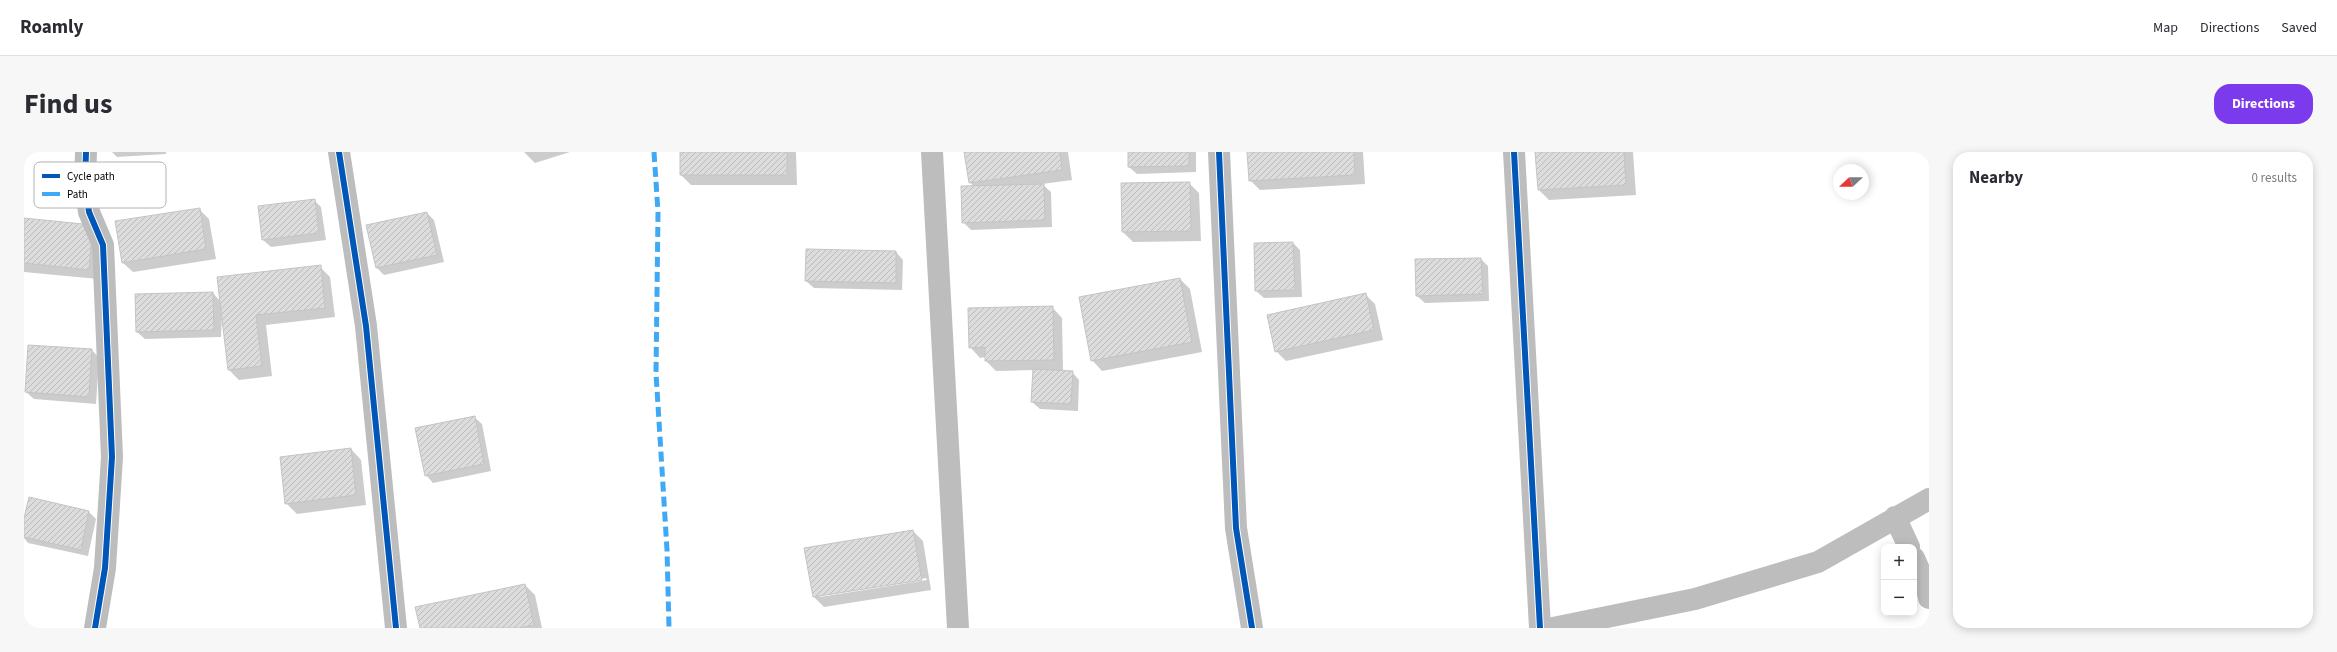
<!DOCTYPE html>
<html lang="en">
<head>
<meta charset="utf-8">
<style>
  :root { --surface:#fff; --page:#f7f7f7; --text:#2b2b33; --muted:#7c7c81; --line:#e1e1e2; --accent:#7c3aed }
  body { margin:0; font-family:"Source Sans 3",sans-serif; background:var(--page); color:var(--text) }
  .controls { position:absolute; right:12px; bottom:12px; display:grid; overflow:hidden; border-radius:8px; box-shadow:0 2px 10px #0003 }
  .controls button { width:36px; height:36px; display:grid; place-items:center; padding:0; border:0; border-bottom:1px solid var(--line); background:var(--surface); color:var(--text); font:20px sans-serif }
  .compass { position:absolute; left:1809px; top:12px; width:36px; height:36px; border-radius:50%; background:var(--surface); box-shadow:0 2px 10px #0003; rotate:248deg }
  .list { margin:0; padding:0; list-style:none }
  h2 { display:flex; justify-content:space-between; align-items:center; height:52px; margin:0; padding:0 16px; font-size:17px }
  h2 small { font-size:13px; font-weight:400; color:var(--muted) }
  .map { position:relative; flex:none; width:1905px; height:476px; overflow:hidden; border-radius:16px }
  header { display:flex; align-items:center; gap:24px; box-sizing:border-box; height:56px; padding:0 20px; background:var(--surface); border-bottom:1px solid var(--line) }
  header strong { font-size:19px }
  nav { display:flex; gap:22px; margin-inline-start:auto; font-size:14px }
  .intro { display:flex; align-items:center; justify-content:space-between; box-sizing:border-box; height:96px; padding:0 24px }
  h1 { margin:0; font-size:28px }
  .button { padding:10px 18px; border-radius:16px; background:var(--accent); color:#fff; font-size:14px; font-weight:700 }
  main { display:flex; gap:24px; padding:0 24px }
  aside { flex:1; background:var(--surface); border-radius:16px; box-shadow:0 2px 10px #0003 }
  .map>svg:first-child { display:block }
  .shadow { fill:#0003; fill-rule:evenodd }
  .building { fill:url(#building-hatch); stroke:#c4c4c4 }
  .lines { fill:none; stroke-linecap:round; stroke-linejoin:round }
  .street { stroke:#bdbdbd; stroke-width:22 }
  .quiet { stroke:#3fa9f5; stroke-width:5; stroke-dasharray:10 5; stroke-linecap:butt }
  .cycleway-casing { stroke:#fff; stroke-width:8 }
  .cycleway { stroke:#0057b8; stroke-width:6 }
  .key { fill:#fff; stroke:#b2b2b2; stroke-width:1 }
  .key-label { font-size:11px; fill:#000 }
</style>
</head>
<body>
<header>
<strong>Roamly</strong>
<nav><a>Map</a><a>Directions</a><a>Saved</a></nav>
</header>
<div class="intro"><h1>Find us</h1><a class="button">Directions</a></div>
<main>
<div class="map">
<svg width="1905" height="476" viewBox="0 0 1905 476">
  <defs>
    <pattern id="building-hatch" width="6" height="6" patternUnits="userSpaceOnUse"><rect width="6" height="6" fill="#dcdcdc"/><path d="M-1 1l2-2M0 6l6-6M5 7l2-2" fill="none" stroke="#bbb"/></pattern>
  </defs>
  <rect width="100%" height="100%" fill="#fff"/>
  <path class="shadow" d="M88 0H142V2L93 5Z
    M500 0H546L511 11Z
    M657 0H772L773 33H667L657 23Z
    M941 0H1044L1048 28 1018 32 1027 40 1028 75 947 78 939 70 950 35 946 30Z
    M1105 0H1172V20L1113 22 1105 15Z
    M1224 0H1339L1341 32 1236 38 1226 28Z
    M1512 0H1609L1612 43 1525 48 1515 38Z
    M1165 31 1175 41 1177 89 1109 90 1099 80Z
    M290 48 297 55 302 88 247 95 239 88Z
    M175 57 185 67 192 107 109 120 98 110Z
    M403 61 410 68 420 110 360 123 353 116 343 74Z
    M0 67 68 74 74 127 0 120Z
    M1269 91 1276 98 1278 145 1240 146 1232 139Z
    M872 100 879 108 878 138 790 136 782 129Z
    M1457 107 1464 114 1465 149 1401 151 1393 144Z
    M296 115 306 125 311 165 242 173 248 224 215 228 205 218 198 161 197 185 121 187 113 180 189 141 196 149Z
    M1156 127 1166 137 1178 200 1078 219 1068 208Z
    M1341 142 1351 152 1359 188 1262 209 1252 199Z
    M1028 155 1038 166 1039 218 1032 220H1048L1055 228 1054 259 1016 257 1008 250 1010 218 972 219 962 209V205L956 206 946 195Z
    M68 198 75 206 72 252 10 247 2 240Z
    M450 265 458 272 467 319 409 331 402 323Z
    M327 297 337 308 342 353 273 362 262 351Z
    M5 346 65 360 72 367 64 404 4 391 0 386V370Z
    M889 379 899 389 907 438 800 455 790 445 782 396ZM902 426 903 428 796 445V443Z
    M501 433 511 443 518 476H397Z"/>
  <path class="building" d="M656 0H763V23H656Z
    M940 0H1036L1038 18 945 31Z
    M1104 0H1165V14L1104 15Z
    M1223 0H1330L1331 23 1225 29Z
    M1511 0H1600L1602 33 1514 38Z
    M1166 30 1167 79 1098 80 1097 31Z
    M1020 32 1021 68 938 71 937 34Z
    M291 47 295 81 238 88 234 54Z
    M176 56 182 97 98 111 91 69Z
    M403 60 413 103 352 116 342 73Z
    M0 66 69 73 65 118 0 111Z
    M1269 90 1271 138 1231 139 1230 91Z
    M782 97 872 99V131L781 129Z
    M1457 106 1459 142 1392 144 1391 107Z
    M297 113 301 156 232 163 238 214 204 218 193 125Z
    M1156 126 1168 190 1067 209 1055 145Z
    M189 140 190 178 112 180 111 142Z
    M1342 141 1350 178 1251 200 1243 163Z
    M1029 154 1030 208 961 209V195L945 196 944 156Z
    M4 193 68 197 65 245 1 240Z
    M1009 217 1049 219 1047 252 1007 250Z
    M451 264 460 312 401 324 391 276Z
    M327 296 332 343 261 352 256 305Z
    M5 345 65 359 57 398 0 385V366Z
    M889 378 898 428 789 445 780 396Z
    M501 432 510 473 495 476H396L391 455Z"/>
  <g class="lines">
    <path class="street" d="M62 0 61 30 65 60 79 93 88 305 81 416 71 476
      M315 0 342 174 372 476
      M908 0 934 476
      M1195 0 1212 376 1228 476
      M1490 0 1516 476
      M1871 365 1885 395
      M1890 406 1902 433 1905 446
      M1529 476 1671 447 1794 410 1905 347"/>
    <path class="quiet" d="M630 0 634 60 632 221 643 398 645 476"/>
    <g class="cycleway-casing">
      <path id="cycleway" d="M62 0 61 30 65 60 79 93 88 305 81 416 71 476
        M315 0 342 174 372 476
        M1195 0 1212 376 1228 476
        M1490 0 1516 476"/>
    </g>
    <use href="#cycleway" class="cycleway"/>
  </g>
  <rect x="10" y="10" width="132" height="46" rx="6" class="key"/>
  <rect x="18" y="22" width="18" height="4" fill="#0057b8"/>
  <rect x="18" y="40" width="18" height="4" fill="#3fa9f5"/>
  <g class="key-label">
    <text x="43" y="28">Cycle path</text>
    <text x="43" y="46">Path</text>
  </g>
</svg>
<div class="controls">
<button>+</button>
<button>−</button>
</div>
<svg class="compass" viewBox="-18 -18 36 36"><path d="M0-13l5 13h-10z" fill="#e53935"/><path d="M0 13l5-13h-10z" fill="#7c7c81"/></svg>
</div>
<aside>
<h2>Nearby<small>0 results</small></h2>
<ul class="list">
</ul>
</aside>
</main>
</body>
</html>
